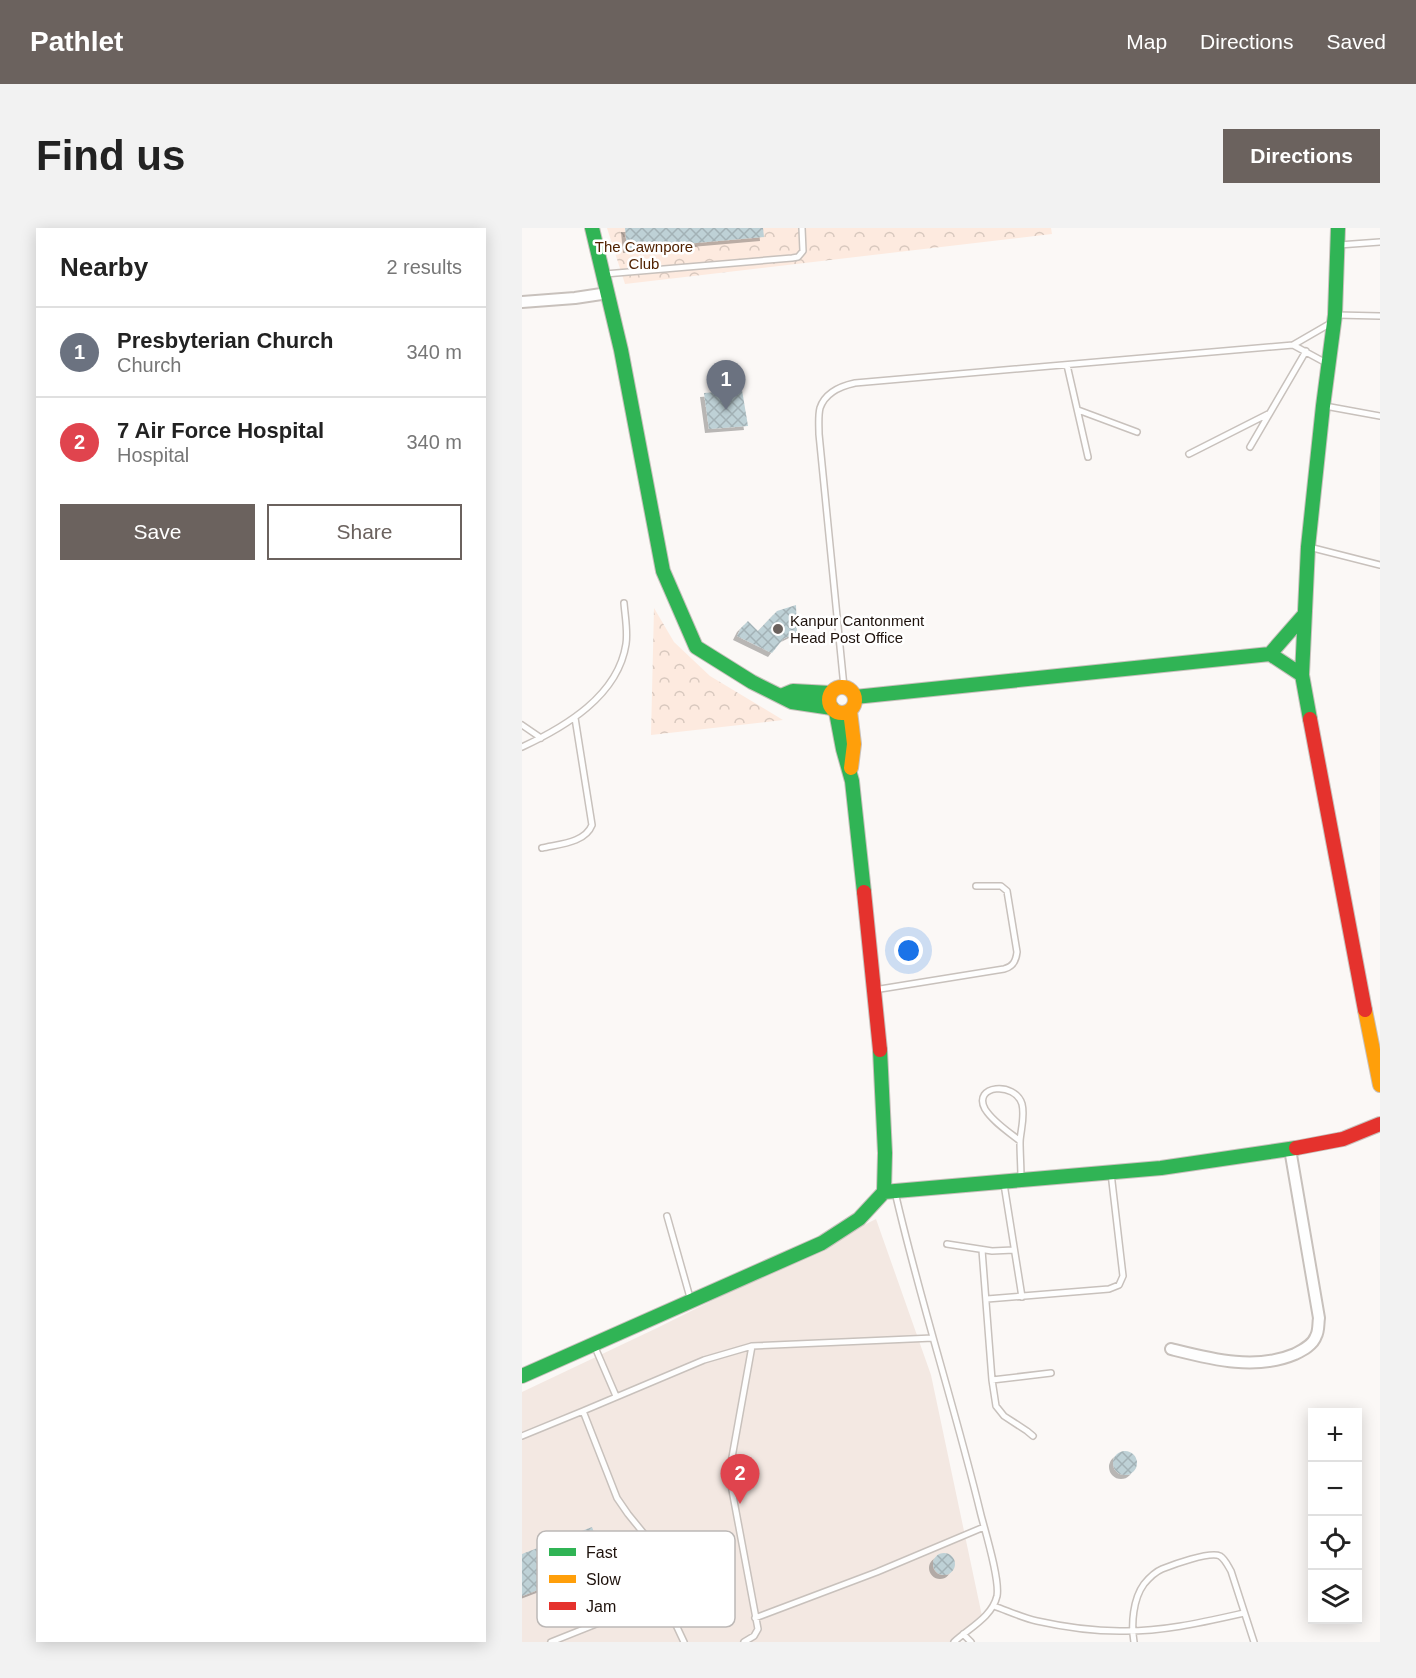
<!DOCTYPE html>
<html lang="en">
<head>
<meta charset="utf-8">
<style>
  :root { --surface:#fff; --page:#f2f2f2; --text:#222; --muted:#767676; --line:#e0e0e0; --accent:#6b625e }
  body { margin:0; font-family:Helvetica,sans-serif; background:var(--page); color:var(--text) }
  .controls { position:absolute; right:18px; bottom:18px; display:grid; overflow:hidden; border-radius:0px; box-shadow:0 3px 15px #0003 }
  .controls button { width:54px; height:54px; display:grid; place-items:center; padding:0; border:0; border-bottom:2px solid var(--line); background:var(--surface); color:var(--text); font:30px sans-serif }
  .you { position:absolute; left:387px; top:723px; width:21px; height:21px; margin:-15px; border:4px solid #fff; border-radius:50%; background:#1a73e8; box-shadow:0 0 0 9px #1a73e833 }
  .badge { display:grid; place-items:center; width:39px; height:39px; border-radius:50%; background:var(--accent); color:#fff; font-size:20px; font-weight:700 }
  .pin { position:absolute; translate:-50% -50px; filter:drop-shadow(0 2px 3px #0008) }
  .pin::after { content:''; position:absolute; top:32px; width:21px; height:18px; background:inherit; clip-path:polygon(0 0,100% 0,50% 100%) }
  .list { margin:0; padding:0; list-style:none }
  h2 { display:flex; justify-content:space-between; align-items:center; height:78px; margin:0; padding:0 24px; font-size:26px }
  h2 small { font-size:20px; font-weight:400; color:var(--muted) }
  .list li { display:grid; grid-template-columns:39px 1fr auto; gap:18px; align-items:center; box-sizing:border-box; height:90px; padding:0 24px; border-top:2px solid var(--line) }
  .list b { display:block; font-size:22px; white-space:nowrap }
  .list p { margin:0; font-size:20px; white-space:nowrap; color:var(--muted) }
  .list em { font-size:20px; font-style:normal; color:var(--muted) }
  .actions { display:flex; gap:12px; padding:18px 24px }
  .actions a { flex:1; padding:14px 0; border:2px solid var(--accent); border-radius:0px; text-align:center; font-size:21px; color:var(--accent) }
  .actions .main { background:var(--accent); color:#fff }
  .icon { flex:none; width:33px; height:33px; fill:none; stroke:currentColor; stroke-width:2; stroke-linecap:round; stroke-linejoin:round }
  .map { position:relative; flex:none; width:858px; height:1414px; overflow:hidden; border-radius:0px }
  header { display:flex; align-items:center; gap:36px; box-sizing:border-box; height:84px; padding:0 30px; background:var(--accent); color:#fff }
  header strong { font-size:28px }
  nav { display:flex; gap:33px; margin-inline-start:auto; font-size:21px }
  .intro { display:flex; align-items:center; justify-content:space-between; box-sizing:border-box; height:144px; padding:0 36px }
  h1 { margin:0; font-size:42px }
  .button { padding:15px 27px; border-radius:0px; background:var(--accent); color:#fff; font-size:21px; font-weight:700 }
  main { display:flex; gap:36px; padding:0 36px }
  aside { flex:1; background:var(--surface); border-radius:0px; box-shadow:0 3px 15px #0003 }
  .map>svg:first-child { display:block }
  .built { fill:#f3e8e2 }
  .park { fill:url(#park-crowns) }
  .building { fill:url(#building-cross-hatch); filter:url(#shadow) }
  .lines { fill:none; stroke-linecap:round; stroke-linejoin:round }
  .lane-casing { stroke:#c8c1bc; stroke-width:8 }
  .street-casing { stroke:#c8c1bc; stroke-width:14 }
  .fast-casing { stroke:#c8c1bc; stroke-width:16 }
  .slow-casing { stroke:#c8c1bc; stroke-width:16 }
  .jam-casing { stroke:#c8c1bc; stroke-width:16 }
  .lane { stroke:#fefefe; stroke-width:5 }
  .street { stroke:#fefefe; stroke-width:10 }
  .fast { stroke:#30b455; stroke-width:14 }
  .slow { stroke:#ff9f0a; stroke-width:14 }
  .jam { stroke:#e5322d; stroke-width:14 }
  .poi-dot { fill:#6b625e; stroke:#fff; stroke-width:2 }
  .labels { text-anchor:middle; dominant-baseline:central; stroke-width:5; stroke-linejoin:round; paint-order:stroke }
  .park-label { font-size:15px; fill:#512200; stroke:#fff }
  .poi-label { font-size:15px; fill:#1e120c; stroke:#fff; text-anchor:start }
  .key { fill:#fff; stroke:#bcb8b6; stroke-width:1.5 }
  .key-label { font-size:16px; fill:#1e120c }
</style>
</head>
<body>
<header>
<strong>Pathlet</strong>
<nav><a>Map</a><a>Directions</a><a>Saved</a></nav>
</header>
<div class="intro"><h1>Find us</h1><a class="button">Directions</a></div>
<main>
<aside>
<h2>Nearby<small>2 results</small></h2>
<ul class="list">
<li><span class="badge" style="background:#6b7280">1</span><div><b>Presbyterian Church</b><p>Church</p></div><em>340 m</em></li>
<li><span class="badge" style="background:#e0444e">2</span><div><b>7 Air Force Hospital</b><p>Hospital</p></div><em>340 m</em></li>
</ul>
<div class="actions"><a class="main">Save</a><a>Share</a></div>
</aside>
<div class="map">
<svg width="858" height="1414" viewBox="0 0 858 1414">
  <defs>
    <pattern id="park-crowns" width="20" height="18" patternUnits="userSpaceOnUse" patternTransform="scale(1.5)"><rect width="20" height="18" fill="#fdeadf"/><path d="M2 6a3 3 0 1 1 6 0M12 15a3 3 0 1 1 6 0" fill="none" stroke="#d8c8be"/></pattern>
    <pattern id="building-cross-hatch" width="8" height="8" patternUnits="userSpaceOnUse" patternTransform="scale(1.5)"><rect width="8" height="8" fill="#bed1d6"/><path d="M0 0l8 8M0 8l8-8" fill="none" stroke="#a3b2b6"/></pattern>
    <filter id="shadow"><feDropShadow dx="-4" dy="4" stdDeviation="0" flood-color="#0004"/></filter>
  </defs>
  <rect width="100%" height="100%" fill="#fbf8f6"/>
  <path class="built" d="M354 991 409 1147 460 1388 436 1414H0V1164L135 1100Z"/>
  <path class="park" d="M85 0H529L530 6 103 56Z
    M132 380 152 414 188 448 261 492 129 507Z"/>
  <path class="building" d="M103 0H241L242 9 105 21Z
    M220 162 226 198 187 201 182 165Z
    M274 377 275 404 261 411 250 425 215 408 219 400 226 393 236 403 255 383Z
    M591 1235a12 12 0 1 1 24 0a12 12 0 1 1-24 0Z
    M70 1299 84 1336 0 1368V1326Z
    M411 1336a11 11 0 1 1 22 0a11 11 0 1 1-22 0Z"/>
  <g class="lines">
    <g class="lane-casing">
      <path id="lane" d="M817 17 858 14
        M83 46 270 30 276 29 281 23 280 0
        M814 87 858 88
        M771 117 806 136
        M545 137 566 229
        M803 178 858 188
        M556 182 615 204
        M728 219 784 123
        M667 226 746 186
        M787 319 858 337
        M322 459 297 206C297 198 296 188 298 180 303 165 319 158 333 155L771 117 809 95
        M0 497 19 510
        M0 519C43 499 96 468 104 416 106 403 103 388 102 375
        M20 620C37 616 63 615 70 597L53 490
        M352 762 482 741C491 739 494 733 495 724L485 663 479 658H454
        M498 913C487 904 471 894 463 881 450 857 493 853 500 876 503 888 499 901 498 913 498 926 499 938 499 951
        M482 956 500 1069
        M373 964C398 1073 433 1179 459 1287 464 1306 478 1352 475 1368 470 1389 447 1400 432 1414
        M145 988 169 1073
        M425 1016 470 1023 492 1022
        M460 1022 470 1152 474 1178 482 1188 505 1203 511 1208
        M465 1071 587 1061 597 1057 601 1048 589 945
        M72 1117 94 1168
        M470 1152 529 1145
        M0 1208 61 1183
        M472 1378C486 1383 501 1390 515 1393 542 1399 571 1403 598 1403 640 1404 682 1394 722 1385
        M233 1390 355 1344 462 1299
        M441 1406 449 1414
        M29 1414 147 1367
        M162 1414 154 1397 138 1334 132 1318 106 1286 95 1270 61 1183 182 1132 230 1118 411 1110
        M222 1414 232 1408 236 1401 207 1246 230 1118
        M612 1414C609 1396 611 1371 622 1356 627 1350 633 1344 640 1341 650 1337 688 1323 698 1328 703 1331 706 1338 709 1343L732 1414"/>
    </g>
    <g class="street-casing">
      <path id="street" d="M0 74 53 70 86 65
        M649 1121C689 1131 733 1143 773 1126 781 1122 791 1117 794 1108 797 1103 796 1096 797 1090L768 921"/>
    </g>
    <g class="fast-casing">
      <path id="fast" d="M70 0 99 122 141 343 174 419 230 454 270 474 310 480
        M748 426 782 387
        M259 468 271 463 308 465
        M333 469 748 426 780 447
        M314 484 321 521 330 553 342 664
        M788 491 780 447 786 319 801 178 813 87 816 0
        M362 964 639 940 774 920
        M0 1148 300 1015 337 991 362 964 363 925 358 822"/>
    </g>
    <g class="slow-casing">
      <path id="slow" d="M307 472a13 13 0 1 1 26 0a13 13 0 1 1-26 0Z
        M328 483 332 516 329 540
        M843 782 858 857"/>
    </g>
    <g class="jam-casing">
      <path id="jam" d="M788 491 843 782
        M342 664 358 822
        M774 920 821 911 858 896"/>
    </g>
    <use href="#lane" class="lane"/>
    <use href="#street" class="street"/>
    <use href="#fast" class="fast"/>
    <use href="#slow" class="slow"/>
    <use href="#jam" class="jam"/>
  </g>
  <circle class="poi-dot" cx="256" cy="401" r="6"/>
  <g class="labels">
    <g class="park-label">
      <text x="122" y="18">The Cawnpore<tspan x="122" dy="17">Club</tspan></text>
    </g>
    <g class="poi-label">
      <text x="268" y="392">Kanpur Cantonment<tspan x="268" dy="17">Head Post Office</tspan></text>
    </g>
  </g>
  <rect x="15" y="1303" width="198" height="96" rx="9" class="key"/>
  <rect x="27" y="1320" width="27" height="8" fill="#30b455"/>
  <rect x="27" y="1347" width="27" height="8" fill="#ff9f0a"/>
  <rect x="27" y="1374" width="27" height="8" fill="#e5322d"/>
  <g class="key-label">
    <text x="64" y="1330">Fast</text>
    <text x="64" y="1357">Slow</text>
    <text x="64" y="1384">Jam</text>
  </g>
</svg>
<div class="controls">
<button>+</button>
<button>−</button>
<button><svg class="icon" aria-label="locate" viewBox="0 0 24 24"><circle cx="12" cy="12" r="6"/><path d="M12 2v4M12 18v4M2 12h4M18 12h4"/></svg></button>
<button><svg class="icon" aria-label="layers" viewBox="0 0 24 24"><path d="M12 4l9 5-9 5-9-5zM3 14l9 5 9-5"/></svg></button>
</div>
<div class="you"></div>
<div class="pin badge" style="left:204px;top:182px;background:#6b7280">1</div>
<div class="pin badge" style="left:218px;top:1276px;background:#e0444e">2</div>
</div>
</main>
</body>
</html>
